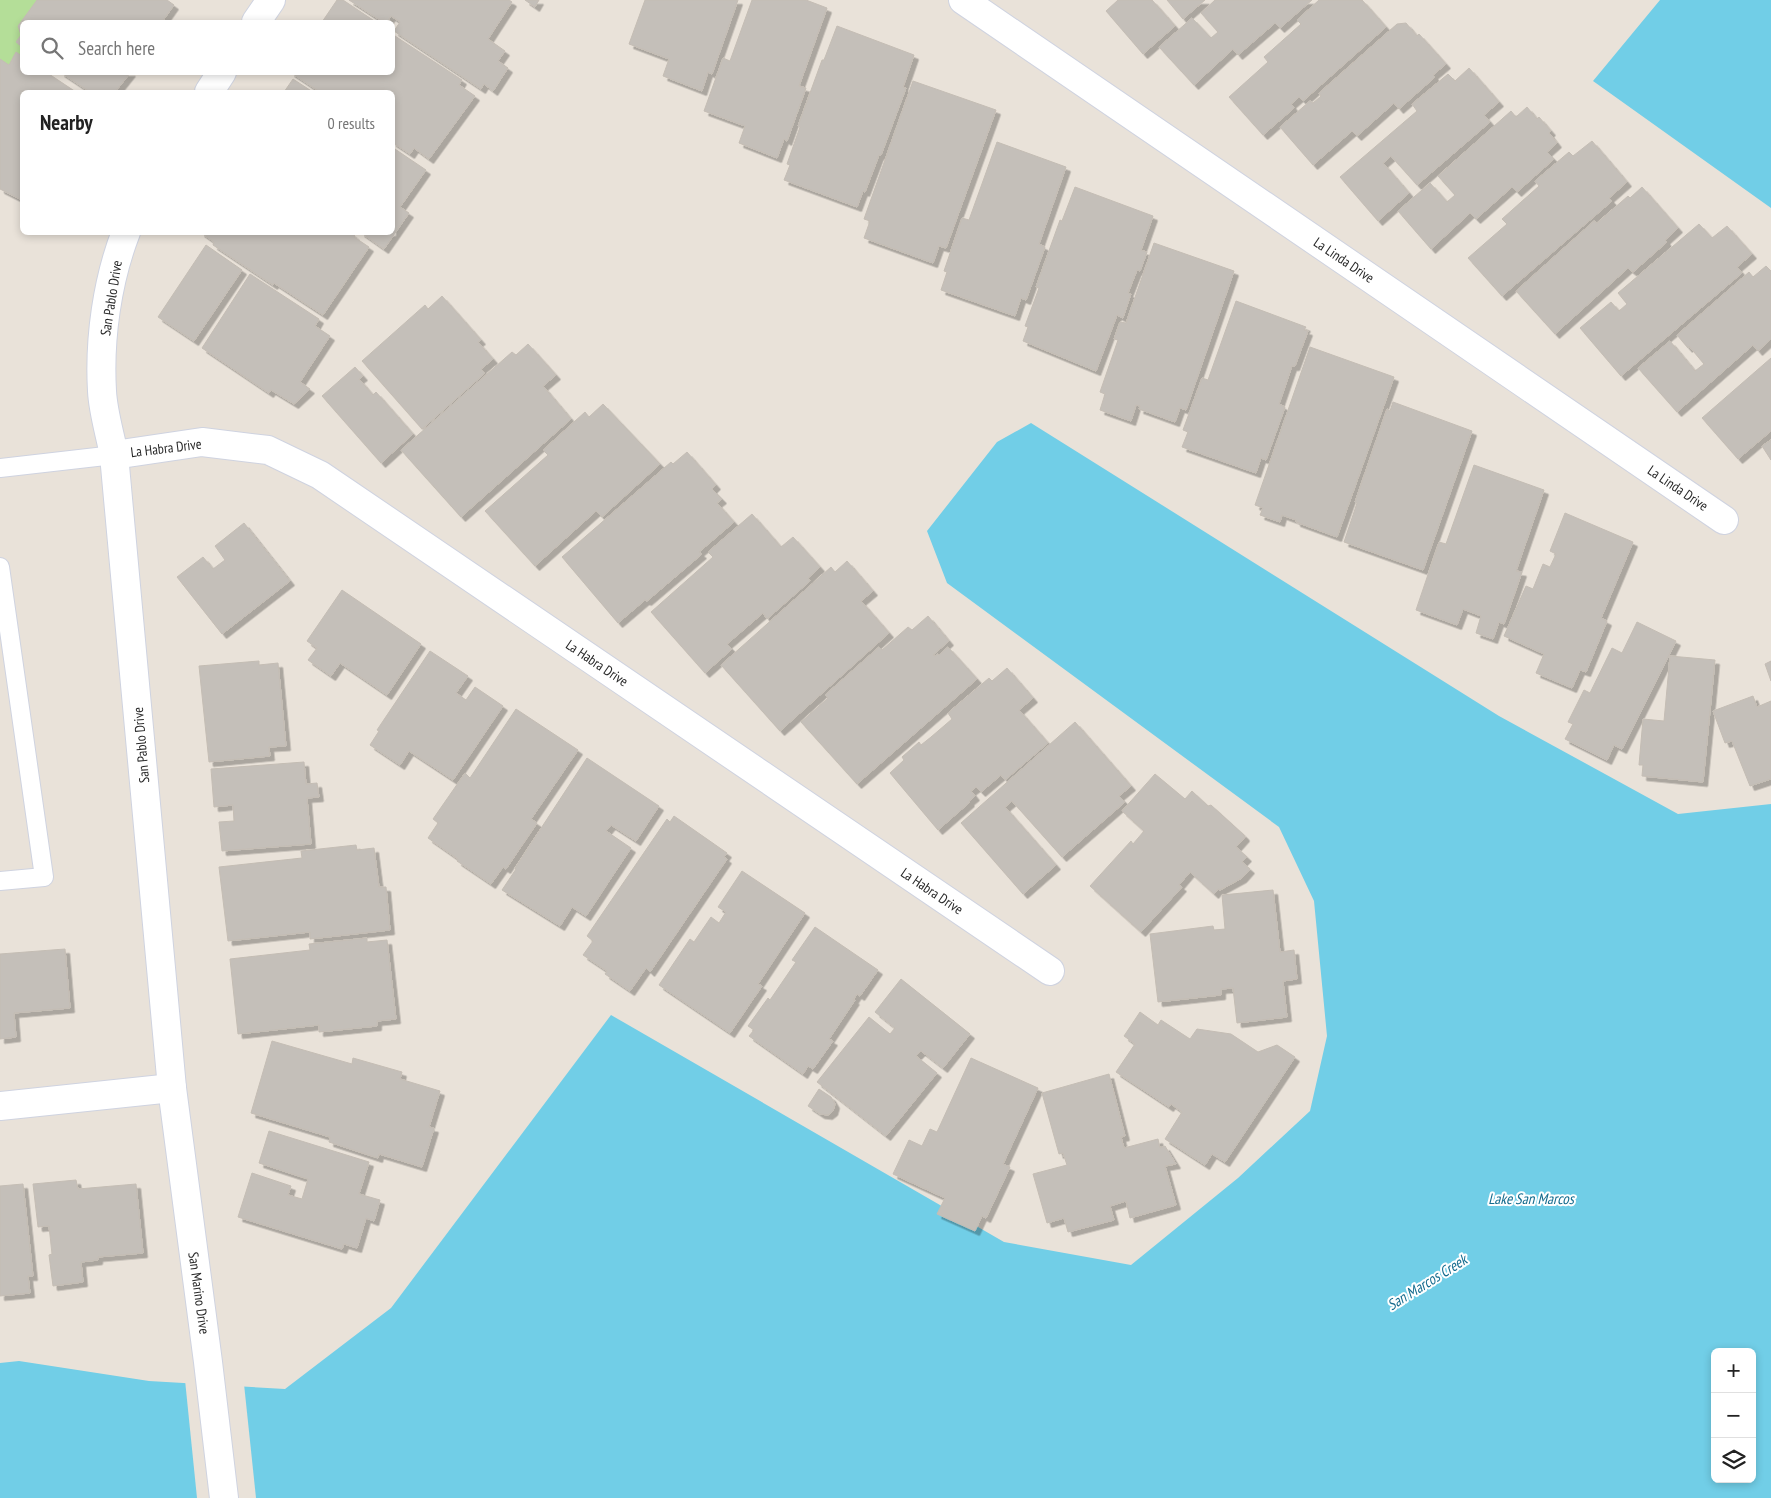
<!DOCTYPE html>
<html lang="en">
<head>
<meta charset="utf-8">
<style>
  :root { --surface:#fff; --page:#f2f2f2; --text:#222; --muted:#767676; --line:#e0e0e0 }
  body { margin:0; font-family:"PT Sans Narrow",sans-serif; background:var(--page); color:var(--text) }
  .controls { position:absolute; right:15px; bottom:15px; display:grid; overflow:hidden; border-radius:8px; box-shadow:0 2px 8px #0003 }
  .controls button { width:45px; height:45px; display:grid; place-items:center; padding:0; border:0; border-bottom:1px solid var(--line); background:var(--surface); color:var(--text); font:25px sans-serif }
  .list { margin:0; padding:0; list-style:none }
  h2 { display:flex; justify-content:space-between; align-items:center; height:65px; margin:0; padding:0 20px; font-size:21px }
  h2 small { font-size:16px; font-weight:400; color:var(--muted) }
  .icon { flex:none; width:28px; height:28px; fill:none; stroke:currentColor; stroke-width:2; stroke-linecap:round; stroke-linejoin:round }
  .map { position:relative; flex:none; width:1771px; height:1498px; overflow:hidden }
  .search { position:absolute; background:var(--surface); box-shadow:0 2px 8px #0003; left:20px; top:20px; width:375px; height:55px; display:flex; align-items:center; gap:12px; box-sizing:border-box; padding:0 18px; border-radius:8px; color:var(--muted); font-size:19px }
  .panel { position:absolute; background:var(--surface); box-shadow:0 2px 8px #0003; left:20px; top:90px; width:375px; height:145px; border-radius:8px }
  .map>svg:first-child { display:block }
  .green { fill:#b4de98 }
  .water { fill:#71cee7; fill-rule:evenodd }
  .pier { fill:#e9e2d9 }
  .building { fill:#c4bfb9; stroke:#c4bdb4; filter:url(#shadow) }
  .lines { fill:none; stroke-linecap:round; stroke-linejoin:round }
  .service-casing { stroke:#cfd3e0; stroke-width:20 }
  .minor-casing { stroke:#cfd3e0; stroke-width:30 }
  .tertiary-casing { stroke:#cfd3e0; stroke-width:30 }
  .service { stroke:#fff; stroke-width:18 }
  .minor { stroke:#fff; stroke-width:28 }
  .tertiary { stroke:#fff; stroke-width:28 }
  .labels { text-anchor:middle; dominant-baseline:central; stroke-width:4; stroke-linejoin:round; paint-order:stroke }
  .street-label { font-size:14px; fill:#272727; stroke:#fff }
  .water-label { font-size:15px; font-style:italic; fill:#146b8e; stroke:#fff }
</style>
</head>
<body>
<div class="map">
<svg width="1771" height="1498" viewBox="0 0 1771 1498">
  <defs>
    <filter id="shadow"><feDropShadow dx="4.5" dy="4.5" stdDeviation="0" flood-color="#0004"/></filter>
  </defs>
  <rect width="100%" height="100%" fill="#e9e2d9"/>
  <path class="green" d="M0 0H49L41 22H22V72L0 133Z"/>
  <path class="water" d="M1660 0H1771V208L1593 81Z
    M1031 423 1499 716 1678 814 1771 804V1498H0V1363L19 1361 149 1381 285 1389 391 1308 611 1015 1004 1242 1131 1265 1238 1178 1310 1111 1327 1036 1314 901 1279 827 947 583 927 531 997 442ZM1715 1352H1752V1479H1715Z"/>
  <path class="pier" d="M185 1380 244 1384 256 1498H197Z"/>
  <path class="building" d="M37 0H167L174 5 162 22H22V47L16 42 21 35 18 26Z
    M337 0H343L376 22H322Z
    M349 0H509L512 2 488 39 505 51 498 61 508 68 493 91 484 84 481 89 394 31 400 22 391 16 387 22H383Z
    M525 0H539L535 7Z
    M645 0H738L712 74 708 72 702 91 663 76 669 59 629 44Z
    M752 0H806L827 8 799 86 806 88 787 141 784 139 777 158 739 143 745 126 704 111 723 58 730 61Z
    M1118 0H1152L1175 26 1143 54 1106 11Z
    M1167 0H1205L1183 19Z
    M1215 0H1312L1280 28 1275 23 1238 55 1233 49 1194 85 1159 47 1192 18 1211 38 1218 32 1201 13Z
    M1319 0H1362L1386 27 1303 101 1299 97 1291 104 1294 108 1263 135 1229 97 1268 62 1264 57 1301 24 1297 20Z
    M1406 23 1417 36 1419 34 1446 64 1433 75 1435 77 1399 109 1394 103 1357 136 1352 131 1313 165 1280 127 1310 101 1313 103 1321 96 1319 93 1397 24Z
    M837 26 914 55 903 87 906 88 881 155H879L865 192 863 191 857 207 784 180 790 165 787 164 800 127 798 126 822 60H824Z
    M392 34 462 80 459 85 475 96 429 159 414 148 410 154 392 142V92H320L290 72H392Z
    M16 52 22 56V72H46L76 92H22V200L0 189V59L9 65Z
    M1469 68 1499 102 1484 115 1490 122 1417 185 1391 156 1383 163 1409 193 1378 221 1340 177 1417 111 1412 104 1448 74 1455 81Z
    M60 72H131L115 92H90Z
    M293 79 313 92H284Z
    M913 81 996 110 946 248 939 246 933 263 864 238 870 221 864 219Z
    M1527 107 1537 119 1539 117 1551 131 1549 133 1557 143 1547 152 1554 159 1517 192 1512 187 1476 219 1470 213 1431 249 1398 211 1430 183 1447 202 1455 195 1438 176 1511 111 1516 117Z
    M1592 141 1627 182 1609 198 1612 201 1502 296 1468 258 1507 224 1502 219 1539 186 1535 181 1569 152 1573 156Z
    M997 142 1066 167 1039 244 1045 247 1026 300 1021 298 1015 316 941 290 947 272 944 271 962 218 969 220Z
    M392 147 426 170 400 207 409 213 384 249 360 232H392Z
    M1075 187 1153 216 1141 250 1147 252 1140 271 1137 270 1128 293 1131 294 1123 318 1117 315 1096 371 1023 341 1028 327 1025 326 1039 288 1036 287 1060 220 1062 221Z
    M1642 187 1678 228 1665 240 1667 242 1633 272 1628 268 1555 334 1516 291 1594 221 1597 223 1628 196 1630 198Z
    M1699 224 1712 238 1727 226 1752 254 1737 267 1742 273 1621 376 1580 328 1611 302 1619 311 1627 304 1618 293Z
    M200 232H350L355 236 354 237 369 247 323 315 274 283 273 285 213 245 214 242Z
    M1154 243 1234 271 1186 410 1180 408 1175 422 1139 409 1140 406 1136 405 1131 421 1100 410 1105 394 1100 392 1118 340 1114 339 1120 322 1126 323Z
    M206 245 242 270 194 341 158 317Z
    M1766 266 1771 271V339L1758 351 1753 345 1677 412 1638 368 1670 341 1695 371 1704 364 1689 346 1688 348 1677 335 1749 272 1753 277Z
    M250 274 319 319 315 326 330 336 300 382 310 389 294 404 271 390 269 393 202 348Z
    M442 296 481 340 478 342 493 359 481 369 485 373 422 429 362 361 425 305 428 309Z
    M1236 301 1306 327 1304 330 1308 331 1295 366H1292L1279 404 1285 407 1266 460 1261 458 1256 473 1182 447 1188 432 1183 430 1202 378 1208 380Z
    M528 344 556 375 543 386 571 419 461 517 401 450 512 352 516 355Z
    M1310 347 1394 377 1337 537 1296 522V520L1282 515 1280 522 1260 515 1263 508 1255 505Z
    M1771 358V431L1738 459 1702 418Z
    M355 367 363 376 359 379 373 395 376 392 413 434 381 463 322 396Z
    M1393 402 1472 431 1423 570 1344 542 1357 503 1355 502 1387 409 1390 411Z
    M603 404 660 464 602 517 596 511 535 566 485 511 548 455 543 450 585 412 589 417Z
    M1771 440V460L1762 446Z
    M687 452 716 485 712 489 722 499 717 503 734 522 699 552 702 554 647 601 645 600 618 623 562 557 671 462 673 464Z
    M1474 465 1544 490 1516 571 1522 572 1504 624 1499 622 1493 639 1476 633 1481 616 1463 609 1457 625 1416 610 1439 542 1446 544Z
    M1565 513 1633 542 1601 618 1607 621 1586 672 1580 670 1572 688 1536 673 1544 654 1504 636 1526 586 1533 589 1543 564 1550 567 1556 554 1550 551Z
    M752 514 781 547 793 537 820 567 808 578 810 581 767 619 763 613 727 644 732 649 705 673 651 612 713 557 708 552Z
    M244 523 290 581 222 634 177 577 203 557 213 569 225 560 215 546Z
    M847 561 873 591 861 601 889 633 780 731 721 665 831 567 835 572Z
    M342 590 421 644 387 695 340 663 331 676 308 660 317 648 307 641Z
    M928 616 949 641 933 655 935 656 938 654 939 655 948 647 977 679 857 784 801 722 828 698 825 695 879 647 882 650 908 627 912 630Z
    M1637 622 1676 641 1622 749 1614 745 1607 760 1565 739 1573 724 1568 722 1584 690 1590 693 1612 648 1622 653Z
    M430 651 468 676 456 693 466 700 475 687 503 706 453 780 409 751 400 765 370 745 379 731 377 730Z
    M1670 656 1715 660 1703 782 1642 776 1643 765H1639L1643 719 1664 721Z
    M259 661V665L278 663 286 746 269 747 270 756 209 762 199 666Z
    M1771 661V681L1765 664Z
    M1007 668 1033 698 1019 710 1048 743 1005 780 1001 775 981 792 976 787 971 791 975 796 969 801 970 802 938 830 890 773 904 760 902 757 919 742 921 745 931 737 952 719 948 713 989 678 992 681Z
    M1753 696 1757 707 1771 701V779L1750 786 1732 741 1725 743 1713 711Z
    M516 709 578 750 531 819 537 823 506 869 503 867 491 884 457 861 458 859 428 838 438 823 433 819 465 773 470 778Z
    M1075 722 1131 786 1119 796 1125 802 1062 857 1012 801 1005 807 1056 865 1023 894 961 823Z
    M587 758 659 806 636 841 611 825 606 831 631 848 586 916 572 907 560 926 502 890 516 869 515 868Z
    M304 762 306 784 317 783 319 797 307 798 311 844 222 851 219 822 234 821 233 805 214 807 211 769Z
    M1155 774 1185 799 1192 791 1208 806 1211 805 1244 835 1245 837 1236 847 1247 857 1242 862 1250 869 1242 878 1220 890 1218 889 1214 894 1190 872 1179 885 1182 887 1141 932 1090 886 1131 841 1133 844 1144 831 1122 811Z
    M674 816 727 853 724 857 727 859 650 972 646 968 630 991 605 974 607 971 583 955 593 941 587 936 667 819 670 822Z
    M356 845 357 850 374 848 379 887H386L390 930 310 939V932L228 941 219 867 302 858 301 851Z
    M742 871 805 913 758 984 762 986 730 1033 659 985 690 939 694 942 711 917 719 923 726 912 718 907Z
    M1273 890 1280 952 1294 950 1297 979 1283 981 1287 1017 1237 1023 1233 988 1221 989V995L1158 1002 1150 934 1213 926 1214 930 1225 929 1222 895Z
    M815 927 878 970 860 996 857 994 853 1000H855L829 1039 833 1041 813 1069 808 1066 803 1074 749 1036 754 1030 748 1026 768 998 770 1000 796 962 792 960Z
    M367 938V942L387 940 396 1019 377 1021V1026L319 1032V1025L238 1034 230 959 310 950 309 944Z
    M65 949 70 1008 14 1013 16 1037 0 1039V954Z
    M901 979 970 1034 943 1068 921 1051 916 1056 937 1073 886 1136 817 1082 869 1017 890 1034 895 1028 875 1012Z
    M1140 1012 1158 1025 1161 1020 1190 1039 1197 1029 1231 1034 1258 1052 1277 1045 1295 1057 1225 1162 1212 1154 1205 1165 1165 1139 1182 1112 1171 1104 1169 1107 1116 1072 1135 1044 1124 1036Z
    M272 1041 352 1064 353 1058 402 1072 400 1079 440 1091 429 1127 434 1128 422 1167 379 1154 378 1158 329 1142 330 1137 251 1113Z
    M971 1058 1038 1088 1003 1164 1010 1167 986 1218 982 1216 975 1231 937 1214 945 1198 893 1174 909 1140 922 1146 930 1129 937 1132Z
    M1109 1074 1125 1136 1121 1137 1124 1148 1158 1139 1160 1148 1165 1146 1176 1164 1165 1166 1176 1205 1130 1218 1126 1201 1110 1206 1114 1220 1068 1232 1064 1218 1047 1223 1033 1174 1067 1165 1063 1153 1059 1154 1042 1093Z
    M819 1089 831 1097 835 1104 833 1111 828 1115 820 1114 808 1106Z
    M269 1131 369 1162 359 1194 380 1200 374 1221 366 1218 357 1248 344 1244 342 1249 238 1217 252 1173 291 1186 288 1195 302 1199 308 1179 259 1163Z
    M76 1180 78 1189 136 1184 143 1253 98 1257V1260L81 1262 83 1282 53 1286 49 1255 52 1254 49 1226 38 1227 33 1184Z
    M23 1184 33 1276H28L30 1293 0 1296V1186Z"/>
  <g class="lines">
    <g class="service-casing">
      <path id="service" d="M0 468 114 455
        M0 567 44 877 0 881"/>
    </g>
    <g class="minor-casing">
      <path id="minor" d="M963 0 1724 520
        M114 455 202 442 268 450 320 475 1050 971
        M0 1106 172 1088"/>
    </g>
    <g class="tertiary-casing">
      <path id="tertiary" d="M256 22 271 0
        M209 92 222 72
        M126 232C107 281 99 339 102 391 103 412 110 434 114 455L172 1088 208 1362 224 1498"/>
    </g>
    <use href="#service" class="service"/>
    <use href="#minor" class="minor"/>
    <use href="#tertiary" class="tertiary"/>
  </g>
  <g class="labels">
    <g class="street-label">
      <text transform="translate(1344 260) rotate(34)">La Linda Drive</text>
      <text transform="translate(111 298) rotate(-81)">San Pablo Drive</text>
      <text transform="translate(166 448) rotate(-7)">La Habra Drive</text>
      <text transform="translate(1678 488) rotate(34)">La Linda Drive</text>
      <text transform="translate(597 663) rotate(34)">La Habra Drive</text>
      <text transform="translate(141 745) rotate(-95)">San Pablo Drive</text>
      <text transform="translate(932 891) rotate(34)">La Habra Drive</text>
      <text transform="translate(199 1293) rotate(82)">San Marino Drive</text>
    </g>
    <g class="water-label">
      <text x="1531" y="1198">Lake San Marcos</text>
      <text transform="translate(1427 1282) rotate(-32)">San Marcos Creek</text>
    </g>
  </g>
</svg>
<div class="controls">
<button>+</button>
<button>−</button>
<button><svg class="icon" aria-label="layers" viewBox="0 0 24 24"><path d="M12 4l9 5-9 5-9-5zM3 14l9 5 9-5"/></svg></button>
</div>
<div class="search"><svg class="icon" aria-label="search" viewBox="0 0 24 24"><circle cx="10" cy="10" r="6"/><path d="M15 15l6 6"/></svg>Search here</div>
<section class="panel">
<h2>Nearby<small>0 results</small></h2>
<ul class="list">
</ul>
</section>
</div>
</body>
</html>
